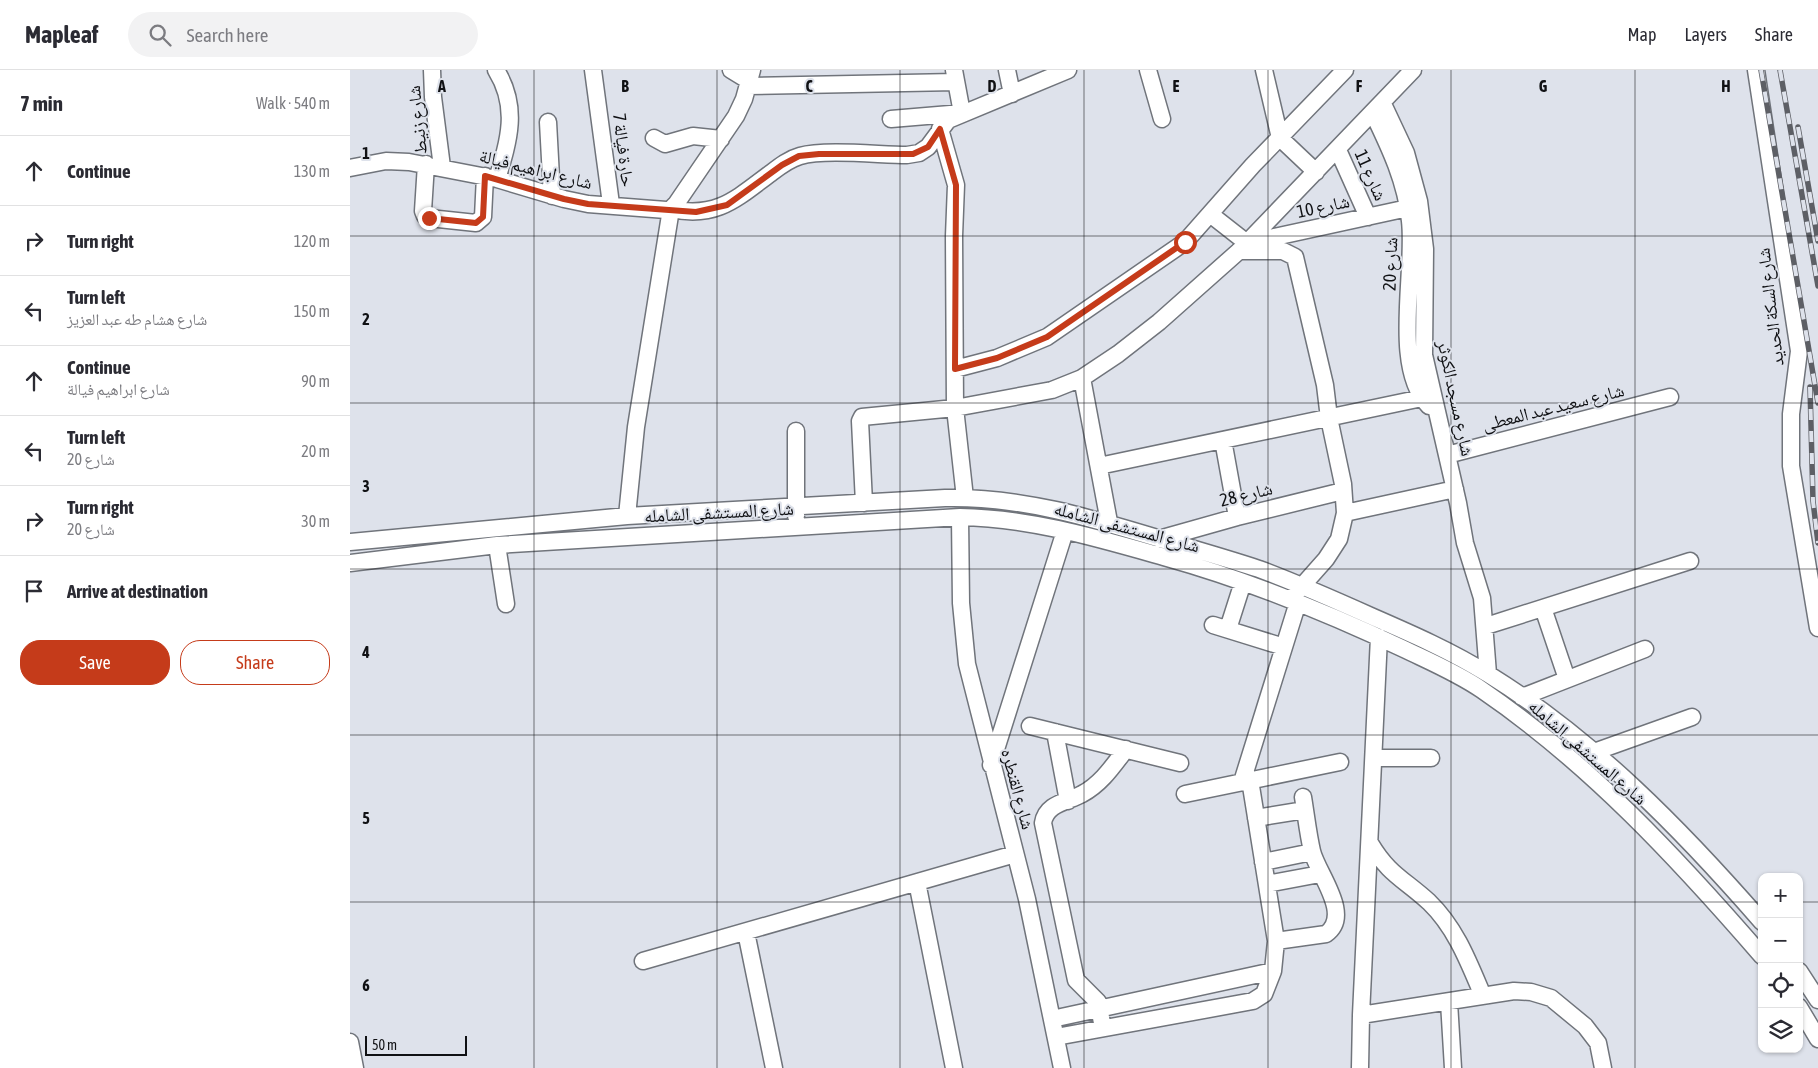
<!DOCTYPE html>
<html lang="en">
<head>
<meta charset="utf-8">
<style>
  :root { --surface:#fff; --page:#f2f2f3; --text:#2b2b33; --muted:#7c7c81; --line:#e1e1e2; --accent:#c53b1a }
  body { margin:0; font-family:"Asap Condensed","Noto Naskh Arabic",sans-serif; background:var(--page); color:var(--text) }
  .controls { position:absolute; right:15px; bottom:15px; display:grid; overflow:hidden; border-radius:10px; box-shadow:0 1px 4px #0004 }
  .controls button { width:45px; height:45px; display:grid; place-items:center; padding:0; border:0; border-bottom:1px solid var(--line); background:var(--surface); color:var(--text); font:25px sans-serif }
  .scale { position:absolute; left:15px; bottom:12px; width:102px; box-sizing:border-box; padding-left:5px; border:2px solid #101114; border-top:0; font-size:14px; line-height:18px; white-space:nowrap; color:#101114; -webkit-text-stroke:4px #dee2eb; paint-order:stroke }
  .stop { position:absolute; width:15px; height:15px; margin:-11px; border:4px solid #c53b1a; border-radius:50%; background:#fff }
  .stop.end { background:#c53b1a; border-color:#fff; box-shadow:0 1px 5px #0008 }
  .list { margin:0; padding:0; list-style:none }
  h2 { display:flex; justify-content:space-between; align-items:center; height:65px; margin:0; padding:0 20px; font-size:21px }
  h2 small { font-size:16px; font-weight:400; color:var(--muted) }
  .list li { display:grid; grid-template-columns:32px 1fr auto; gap:15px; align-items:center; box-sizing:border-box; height:70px; padding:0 20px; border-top:1px solid var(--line) }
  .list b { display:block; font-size:19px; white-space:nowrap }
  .list p { margin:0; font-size:16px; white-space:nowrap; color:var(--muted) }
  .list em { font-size:16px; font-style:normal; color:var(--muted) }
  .actions { display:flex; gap:10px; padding:15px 20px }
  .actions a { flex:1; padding:11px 0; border:1px solid var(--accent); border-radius:20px; text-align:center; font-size:18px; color:var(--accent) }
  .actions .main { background:var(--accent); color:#fff }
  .icon { flex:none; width:28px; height:28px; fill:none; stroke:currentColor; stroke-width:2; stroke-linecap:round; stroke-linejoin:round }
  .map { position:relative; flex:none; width:1468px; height:998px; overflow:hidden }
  header { display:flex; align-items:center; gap:30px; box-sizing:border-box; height:70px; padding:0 25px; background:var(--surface); border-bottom:1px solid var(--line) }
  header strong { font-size:24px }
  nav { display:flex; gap:28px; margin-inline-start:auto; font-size:18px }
  .search { width:350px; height:45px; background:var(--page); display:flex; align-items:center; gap:12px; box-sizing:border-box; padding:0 18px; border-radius:28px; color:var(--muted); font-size:19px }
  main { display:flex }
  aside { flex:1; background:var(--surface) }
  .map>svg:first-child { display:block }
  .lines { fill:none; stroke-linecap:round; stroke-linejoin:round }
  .minor-casing { stroke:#70747b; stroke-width:19 }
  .minor { stroke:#fff; stroke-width:16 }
  .rail-casing { stroke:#5d5f65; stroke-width:5.5 }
  .rail { stroke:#dee2eb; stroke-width:4; stroke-dasharray:11; stroke-linecap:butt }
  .route { stroke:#c53b1a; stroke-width:6 }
  .grid { fill:none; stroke:#101114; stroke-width:1; stroke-opacity:0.55 }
  .labels { text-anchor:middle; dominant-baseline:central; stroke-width:4; stroke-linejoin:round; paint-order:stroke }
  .street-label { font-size:18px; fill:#101114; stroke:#dee2eb }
  .grid-label { font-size:16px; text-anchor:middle; font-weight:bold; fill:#101114; stroke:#dee2eb; stroke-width:4; stroke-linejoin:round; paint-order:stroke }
</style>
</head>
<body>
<header>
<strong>Mapleaf</strong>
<div class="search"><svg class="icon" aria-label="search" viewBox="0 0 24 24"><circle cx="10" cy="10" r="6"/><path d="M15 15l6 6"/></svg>Search here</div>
<nav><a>Map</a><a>Layers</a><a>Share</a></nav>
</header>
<main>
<aside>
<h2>7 min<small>Walk · 540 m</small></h2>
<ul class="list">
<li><svg class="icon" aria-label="ahead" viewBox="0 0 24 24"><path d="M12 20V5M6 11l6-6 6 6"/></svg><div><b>Continue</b></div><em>130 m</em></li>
<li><svg class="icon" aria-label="right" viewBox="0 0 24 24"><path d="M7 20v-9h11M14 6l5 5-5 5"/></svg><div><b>Turn right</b></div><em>120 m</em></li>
<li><svg class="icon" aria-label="left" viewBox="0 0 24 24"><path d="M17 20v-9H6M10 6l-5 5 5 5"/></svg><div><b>Turn left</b><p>شارع هشام طه عبد العزيز</p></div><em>150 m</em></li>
<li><svg class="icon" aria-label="ahead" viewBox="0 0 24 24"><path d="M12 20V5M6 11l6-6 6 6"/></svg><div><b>Continue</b><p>شارع ابراهيم فيالة</p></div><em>90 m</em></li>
<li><svg class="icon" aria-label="left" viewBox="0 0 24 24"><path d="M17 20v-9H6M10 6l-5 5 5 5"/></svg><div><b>Turn left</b><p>شارع 20</p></div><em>20 m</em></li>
<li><svg class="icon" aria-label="right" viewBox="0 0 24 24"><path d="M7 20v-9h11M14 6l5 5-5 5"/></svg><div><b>Turn right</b><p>شارع 20</p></div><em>30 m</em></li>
<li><svg class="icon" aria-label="arrive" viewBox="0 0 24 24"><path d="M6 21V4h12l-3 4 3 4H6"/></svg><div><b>Arrive at destination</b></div></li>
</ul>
<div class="actions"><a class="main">Save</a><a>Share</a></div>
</aside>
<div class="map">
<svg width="1468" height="998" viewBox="0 0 1468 998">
  <rect width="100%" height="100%" fill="#dee2eb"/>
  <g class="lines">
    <g class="minor-casing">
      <path id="minor" d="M82 0 83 27 92 97
        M146 0C169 37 159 70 147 109
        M243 0 261 134
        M381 0 399 11
        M657 0 662 24
        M798 0 812 49
        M914 0 930 68 966 102
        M1406 0 1449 281 1441 344V396L1468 558
        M398 16 606 12
        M1033 34 1056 83 1069 131 1075 179 1074 285 1108 433 1115 473 1132 528 1138 604
        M1023 43C1040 78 1056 112 1060 151 1066 202 1041 297 1079 336
        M541 49 612 43 604 0
        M198 52 202 126
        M590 59 606 115 604 166 605 338 615 428
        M304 68 315 74 343 66 371 69
        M988 80 1018 147
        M76 94 73 141 75 146 79 148 126 153 133 147 135 106
        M0 98 36 91 59 92 147 109 214 129 238 134 316 140 321 139 326 134 386 46 394 29 402 0
        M860 144 897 173 1058 138
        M889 181H933L945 187 975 315 979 348 993 414 995 443 989 469 976 489 945 524
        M605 299 647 288 697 267 835 172 903 95 995 0
        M732 308 759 452
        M446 361V446
        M873 370 887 447
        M1097 385 1320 327
        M749 396 1072 328
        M514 433 510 351 512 347 605 338 702 320 732 308 768 284 809 252 889 181 1063 0
        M995 443 1105 419
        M277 446 286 357 321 139C367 149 387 128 421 103 430 96 439 89 450 86 475 79 530 85 557 85L569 83 578 77 598 50 718 0
        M610 447 611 533 617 594 677 829 712 998
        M809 469 887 447 993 421
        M0 472 277 446 595 428C675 426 751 451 827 474 854 482 882 490 909 499 947 513 985 530 1023 547 1062 564 1101 581 1138 604 1243 669 1331 759 1412 852
        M147 475 156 534
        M0 493 147 475 610 447C680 448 747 468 814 487 897 510 978 543 1056 580 1081 592 1109 604 1132 620 1239 693 1328 789 1412 886
        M1193 538 1217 609
        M863 555 934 577
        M1136 556 1340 491
        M878 559 893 512
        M1172 627 1295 579
        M680 656 830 693
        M705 662 718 731
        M1244 682 1342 647
        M1024 688H1081
        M641 695 715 461
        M892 712 948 532
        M835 724 990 692
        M906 748 955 740
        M1020 773C1039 805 1054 809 1079 832 1106 858 1119 893 1133 926
        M913 792 962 782
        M567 812 604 998
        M917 814 970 804
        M396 862 424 998
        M926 871 976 864C1003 845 967 803 962 781 958 764 956 745 953 727
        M293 891 665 784
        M1449 901 1468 930
        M1099 932 1103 998
        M1449 937 1468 969
        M1011 945 1164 921 1181 922 1201 928 1235 956 1248 973 1253 998
        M702 949 923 901
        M753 958 748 932 726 910 693 753C696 733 718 732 732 724 751 714 763 696 776 679
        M706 967 903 931 914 924 923 901 926 871 900 710
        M0 972 5 998
        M1010 998 1011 945 1029 567"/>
    </g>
    <use href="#minor" class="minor"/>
    <g class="rail-casing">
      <path id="rail" d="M1411 0 1468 333
        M1430 0 1468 216
        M1448 57 1468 171
        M1460 317 1463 431 1468 473"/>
    </g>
    <use href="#rail" class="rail"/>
  </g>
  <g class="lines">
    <path class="route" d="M79 148 126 153 133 147 135 106 214 129 238 134 346 142 377 135 432 95 449 86 469 84H563L578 77 590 59 606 115 605 299 647 288 697 267 835 172"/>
  </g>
  <path class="grid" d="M184 0V998M367 0V998M550 0V998M734 0V998M918 0V998M1101 0V998M1285 0V998M0 166H1468M0 333H1468M0 499H1468M0 665H1468M0 832H1412M1449 832H1468"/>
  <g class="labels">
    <g class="street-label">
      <text transform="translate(67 50) rotate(-96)">شارع زنيط</text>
      <text transform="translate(274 80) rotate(83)">حارة فيالة 7</text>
      <text transform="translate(186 99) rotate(14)">شارع ابراهيم فيالة</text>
      <text transform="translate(1021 105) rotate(66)">شارع 11</text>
      <text transform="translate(973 136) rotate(-12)">شارع 10</text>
      <text transform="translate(1040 194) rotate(-88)">شارع 20</text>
      <text transform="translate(1420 237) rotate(-97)">شارع السكة الحديد</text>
      <text transform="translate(1106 328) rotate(78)">شارع مسجد الكوثر</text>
      <text transform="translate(1203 337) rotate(-14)">شارع سعيد عبد المعطى</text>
      <text transform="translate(896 424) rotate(-14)">شارع 28</text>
      <text transform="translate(369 442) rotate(-3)">شارع المستشفى الشامله</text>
      <text transform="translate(777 457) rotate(15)">شارع المستشفى الشامله</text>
      <text transform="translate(1238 682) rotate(41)">شارع المستشفى الشامله</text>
      <text transform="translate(668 719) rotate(75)">شارع القنطره</text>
    </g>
  </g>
  <g class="grid-label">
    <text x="92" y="22">A</text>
    <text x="275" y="22">B</text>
    <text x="459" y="22">C</text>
    <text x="642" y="22">D</text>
    <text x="826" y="22">E</text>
    <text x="1009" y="22">F</text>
    <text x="1193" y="22">G</text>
    <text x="1376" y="22">H</text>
    <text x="16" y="89">1</text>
    <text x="16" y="255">2</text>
    <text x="16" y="422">3</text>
    <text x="16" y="588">4</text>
    <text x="16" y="754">5</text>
    <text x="16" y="921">6</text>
  </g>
</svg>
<div class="controls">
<button>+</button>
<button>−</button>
<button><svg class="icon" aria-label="locate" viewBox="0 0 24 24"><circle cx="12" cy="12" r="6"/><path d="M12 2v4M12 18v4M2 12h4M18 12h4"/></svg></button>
<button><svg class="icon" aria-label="layers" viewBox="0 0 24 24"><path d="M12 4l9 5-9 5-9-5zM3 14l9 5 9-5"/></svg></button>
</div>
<div class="scale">50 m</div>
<div class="stop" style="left:835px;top:172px"></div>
<div class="stop end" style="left:79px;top:148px"></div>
</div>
</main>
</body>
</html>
